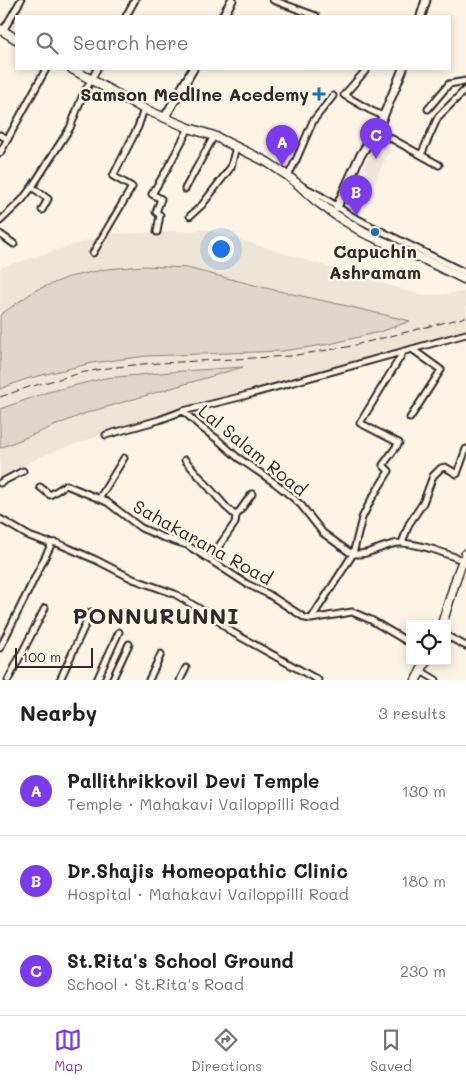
<!DOCTYPE html>
<html lang="en">
<head>
<meta charset="utf-8">
<style>
  :root { --surface:#fff; --page:#f2f2f2; --text:#222; --muted:#767676; --line:#e0e0e0; --accent:#7c3aed }
  body { margin:0; font-family:Mali,sans-serif; background:var(--page); color:var(--text) }
  .controls { position:absolute; right:15px; bottom:15px; display:grid; overflow:hidden; border-radius:0px; box-shadow:0 2px 8px #0003 }
  .controls button { width:45px; height:45px; display:grid; place-items:center; padding:0; border:0; border-bottom:1px solid var(--line); background:var(--surface); color:var(--text); font:25px sans-serif }
  .scale { position:absolute; left:15px; bottom:12px; width:78px; box-sizing:border-box; padding-left:5px; border:2px solid #2b2b2b; border-top:0; font-size:14px; line-height:18px; white-space:nowrap; color:#2b2b2b; -webkit-text-stroke:4px #fcf5e5; paint-order:stroke }
  .you { position:absolute; left:220px; top:248px; width:18px; height:18px; margin:-12px; border:4px solid #fff; border-radius:50%; background:#1a73e8; box-shadow:0 0 0 8px #1a73e833 }
  .badge { display:grid; place-items:center; width:32px; height:32px; border-radius:50%; background:var(--accent); color:#fff; font-size:16px; font-weight:700 }
  .pin { position:absolute; translate:-50% -41px; filter:drop-shadow(0 1px 2px #0008) }
  .pin::after { content:''; position:absolute; top:26px; width:18px; height:15px; background:inherit; clip-path:polygon(0 0,100% 0,50% 100%) }
  .list { margin:0; padding:0; list-style:none }
  h2 { display:flex; justify-content:space-between; align-items:center; height:65px; margin:0; padding:0 20px; font-size:21px }
  h2 small { font-size:16px; font-weight:400; color:var(--muted) }
  .list li { display:grid; grid-template-columns:32px 1fr auto; gap:15px; align-items:center; box-sizing:border-box; height:90px; padding:0 20px; border-top:1px solid var(--line) }
  .list b { display:block; font-size:19px; white-space:nowrap }
  .list p { margin:0; font-size:16px; white-space:nowrap; color:var(--muted) }
  .list em { font-size:16px; font-style:normal; color:var(--muted) }
  .icon { flex:none; width:28px; height:28px; fill:none; stroke:currentColor; stroke-width:2; stroke-linecap:round; stroke-linejoin:round }
  .map { position:relative; flex:none; width:466px; height:680px; overflow:hidden }
  .search { position:absolute; background:var(--surface); box-shadow:0 2px 8px #0003; left:15px; right:15px; top:15px; height:55px; display:flex; align-items:center; gap:12px; box-sizing:border-box; padding:0 18px; border-radius:0px; color:var(--muted); font-size:19px }
  .sheet { height:335px; background:var(--surface) }
  nav { display:flex; justify-content:space-around; align-items:center; box-sizing:border-box; height:70px; border-top:1px solid var(--line); background:var(--surface); font-size:14px; color:var(--muted) }
  nav a { display:grid; justify-items:center; gap:2px }
  nav .on { color:var(--accent) }
  .map>svg:first-child { display:block }
  .built { fill:#ece6d7 }
  .green { fill:#ded8ca; stroke:#84827a }
  .lines { fill:none; stroke-linecap:round; stroke-linejoin:round }
  .minor-casing { stroke:#2b2b2b; stroke-width:9 }
  .tertiary-casing { stroke:#2b2b2b; stroke-width:11 }
  .secondary-casing { stroke:#2b2b2b; stroke-width:11 }
  .minor { stroke:#fcf5e5; stroke-width:5 }
  .tertiary { stroke:#fcf5e5; stroke-width:7 }
  .secondary { stroke:#fcf5e5; stroke-width:8 }
  .rail { stroke:#2b2b2b; stroke-width:1; stroke-dasharray:8 4; stroke-linecap:butt }
  .poi-dot { fill:#1f6fb2; stroke:#fcf5e5; stroke-width:2 }
  .labels { text-anchor:middle; dominant-baseline:central; stroke-width:5; stroke-linejoin:round; paint-order:stroke }
  .poi-label { font-size:18px; font-weight:bold; fill:#2b2b2b; stroke:#fcf5e5; text-anchor:end }
  .street-label { font-size:18px; fill:#2b2b2b; stroke:#fcf5e5 }
  .district-label { font-size:22px; font-weight:bold; letter-spacing:1px; fill:#2b2b2b; stroke:#fcf5e5 }
</style>
</head>
<body>
<div class="map">
<svg width="466" height="680" viewBox="0 0 466 680">
  <rect width="100%" height="100%" fill="#fcf5e5"/>
  <filter id="ink" filterUnits="userSpaceOnUse"><feTurbulence type="fractalNoise" baseFrequency=".02" numOctaves="2"/><feDisplacementMap in="SourceGraphic" scale="10" xChannelSelector="R" yChannelSelector="G"/><feConvolveMatrix kernelMatrix="1 2 1 2 8 2 1 2 1" color-interpolation-filters="sRGB"/></filter>
  <g filter="url(#ink)">
    <path class="built" d="M382 140H386L390 150 378 174V177L376 181 370 184 362 179 367 171 364 167 371 148 377 142Z
      M208 230 424 296 466 292V331L193 404 41 456 0 480V268L108 234Z"/>
    <path class="green" d="M145 266 187 268 274 290 343 305 410 321 383 331 330 344 282 351 147 356 92 363 26 379 0 389V315L36 290 69 277 106 269Z
      M243 367 86 413 0 448V409L48 392 105 378 182 371Z"/>
    <g class="lines">
      <g class="minor-casing">
        <path id="minor" d="M273 0 316 16
          M126 16 135 0
          M3 31 21 0
          M367 69 344 95 370 110 383 116
          M428 109 449 84 466 81
          M376 130 439 165
          M0 135 8 139
          M0 153 46 69
          M421 155 438 117 466 89
          M288 176 296 160 313 121 333 96
          M304 187 321 196 350 215 371 226 466 273
          M185 189 214 136
          M42 210 48 199 32 187 70 128 82 97 97 69
          M190 216 202 205 231 167 236 146
          M0 221 22 200 32 187
          M157 232 160 215 156 212 161 199 152 194 166 171 189 128
          M0 234 14 244
          M93 253 132 187 113 176 138 127 144 109
          M183 411 202 428 217 439 237 457 275 483 291 496 301 505 323 533 349 552C364 560 385 542 402 543 424 545 442 552 462 560
          M410 418 441 370 412 349
          M106 435 159 420 183 411 240 397 466 334
          M185 460 226 507 236 516
          M0 483 23 471
          M40 487 50 495 66 485 107 502 141 528 162 537 187 545 247 584 268 594 305 618 311 619 352 612 371 620 410 643
          M99 499 124 458
          M0 519 29 536 46 542 57 543 96 560 133 579 175 594 218 620 230 631 318 680
          M402 543 409 524 423 503 433 476 441 468 445 467 457 474 466 449
          M210 559 235 523 236 516 252 494
          M311 619 353 554 362 518 371 500 389 471 383 465 399 443 360 423 404 351
          M447 636 466 646
          M0 648 52 543
          M421 671 436 680
          M8 680 45 608
          M60 680 91 612
          M97 680 119 632
          M112 680 129 644
          M149 680 161 654
          M180 680 186 668"/>
      </g>
      <g class="tertiary-casing">
        <path id="tertiary" d="M223 16 232 0
          M421 16 426 0
          M165 117 193 69
          M337 207 359 158 381 122 403 69"/>
      </g>
      <g class="secondary-casing">
        <path id="secondary" d="M0 29 16 39
          M72 69 144 109 189 128 214 136 267 162 288 176 299 185 315 200 334 214 364 233 425 260 466 280
          M442 624 458 573 466 553
          M416 680 426 661"/>
      </g>
      <use href="#minor" class="minor"/>
      <use href="#tertiary" class="tertiary"/>
      <use href="#secondary" class="secondary"/>
      <path class="rail" d="M0 397 29 387 85 372 108 368 142 364 290 356 347 347 466 317"/>
    </g>
  </g>
  <g class="poi-dot">
    <path d="M316.5 86.5h5v5h5v5h-5v5h-5v-5h-5v-5h5z"/>
    <circle cx="375" cy="232" r="5"/>
  </g>
  <g class="labels">
    <g class="poi-label">
      <text x="309" y="94">Samson Medline Acedemy</text>
      <text x="375" y="251" text-anchor="middle">Capuchin<tspan x="375" dy="21">Ashramam</tspan></text>
    </g>
    <g class="street-label">
      <text transform="translate(253 450) rotate(39)">Lal Salam Road</text>
      <text transform="translate(203 542) rotate(29)">Sahakarana Road</text>
    </g>
    <g class="district-label">
      <text x="156" y="615">PONNURUNNI</text>
    </g>
  </g>
</svg>
<div class="controls">
<button><svg class="icon" aria-label="locate" viewBox="0 0 24 24"><circle cx="12" cy="12" r="6"/><path d="M12 2v4M12 18v4M2 12h4M18 12h4"/></svg></button>
</div>
<div class="scale">100 m</div>
<div class="you"></div>
<div class="pin badge" style="left:282px;top:166px">A</div>
<div class="pin badge" style="left:356px;top:216px">B</div>
<div class="pin badge" style="left:376px;top:159px">C</div>
<div class="search"><svg class="icon" aria-label="search" viewBox="0 0 24 24"><circle cx="10" cy="10" r="6"/><path d="M15 15l6 6"/></svg>Search here</div>
</div>
<section class="sheet">
<h2>Nearby<small>3 results</small></h2>
<ul class="list">
<li><span class="badge">A</span><div><b>Pallithrikkovil Devi Temple</b><p>Temple · Mahakavi Vailoppilli Road</p></div><em>130 m</em></li>
<li><span class="badge">B</span><div><b>Dr.Shajis Homeopathic Clinic</b><p>Hospital · Mahakavi Vailoppilli Road</p></div><em>180 m</em></li>
<li><span class="badge">C</span><div><b>St.Rita's School Ground</b><p>School · St.Rita's Road</p></div><em>230 m</em></li>
</ul>
</section>
<nav>
<a class="on"><svg class="icon" aria-label="map" viewBox="0 0 24 24"><path d="M3 6l6-2 6 2 6-2v14l-6 2-6-2-6 2zM9 4v14M15 6v14"/></svg>Map</a>
<a><svg class="icon" aria-label="directions" viewBox="0 0 24 24"><path d="M12 3l9 9-9 9-9-9zM9 14v-3h6M13 9l2 2-2 2"/></svg>Directions</a>
<a><svg class="icon" aria-label="saved" viewBox="0 0 24 24"><path d="M7 4h10v16l-5-4-5 4z"/></svg>Saved</a>
</nav>
</body>
</html>
